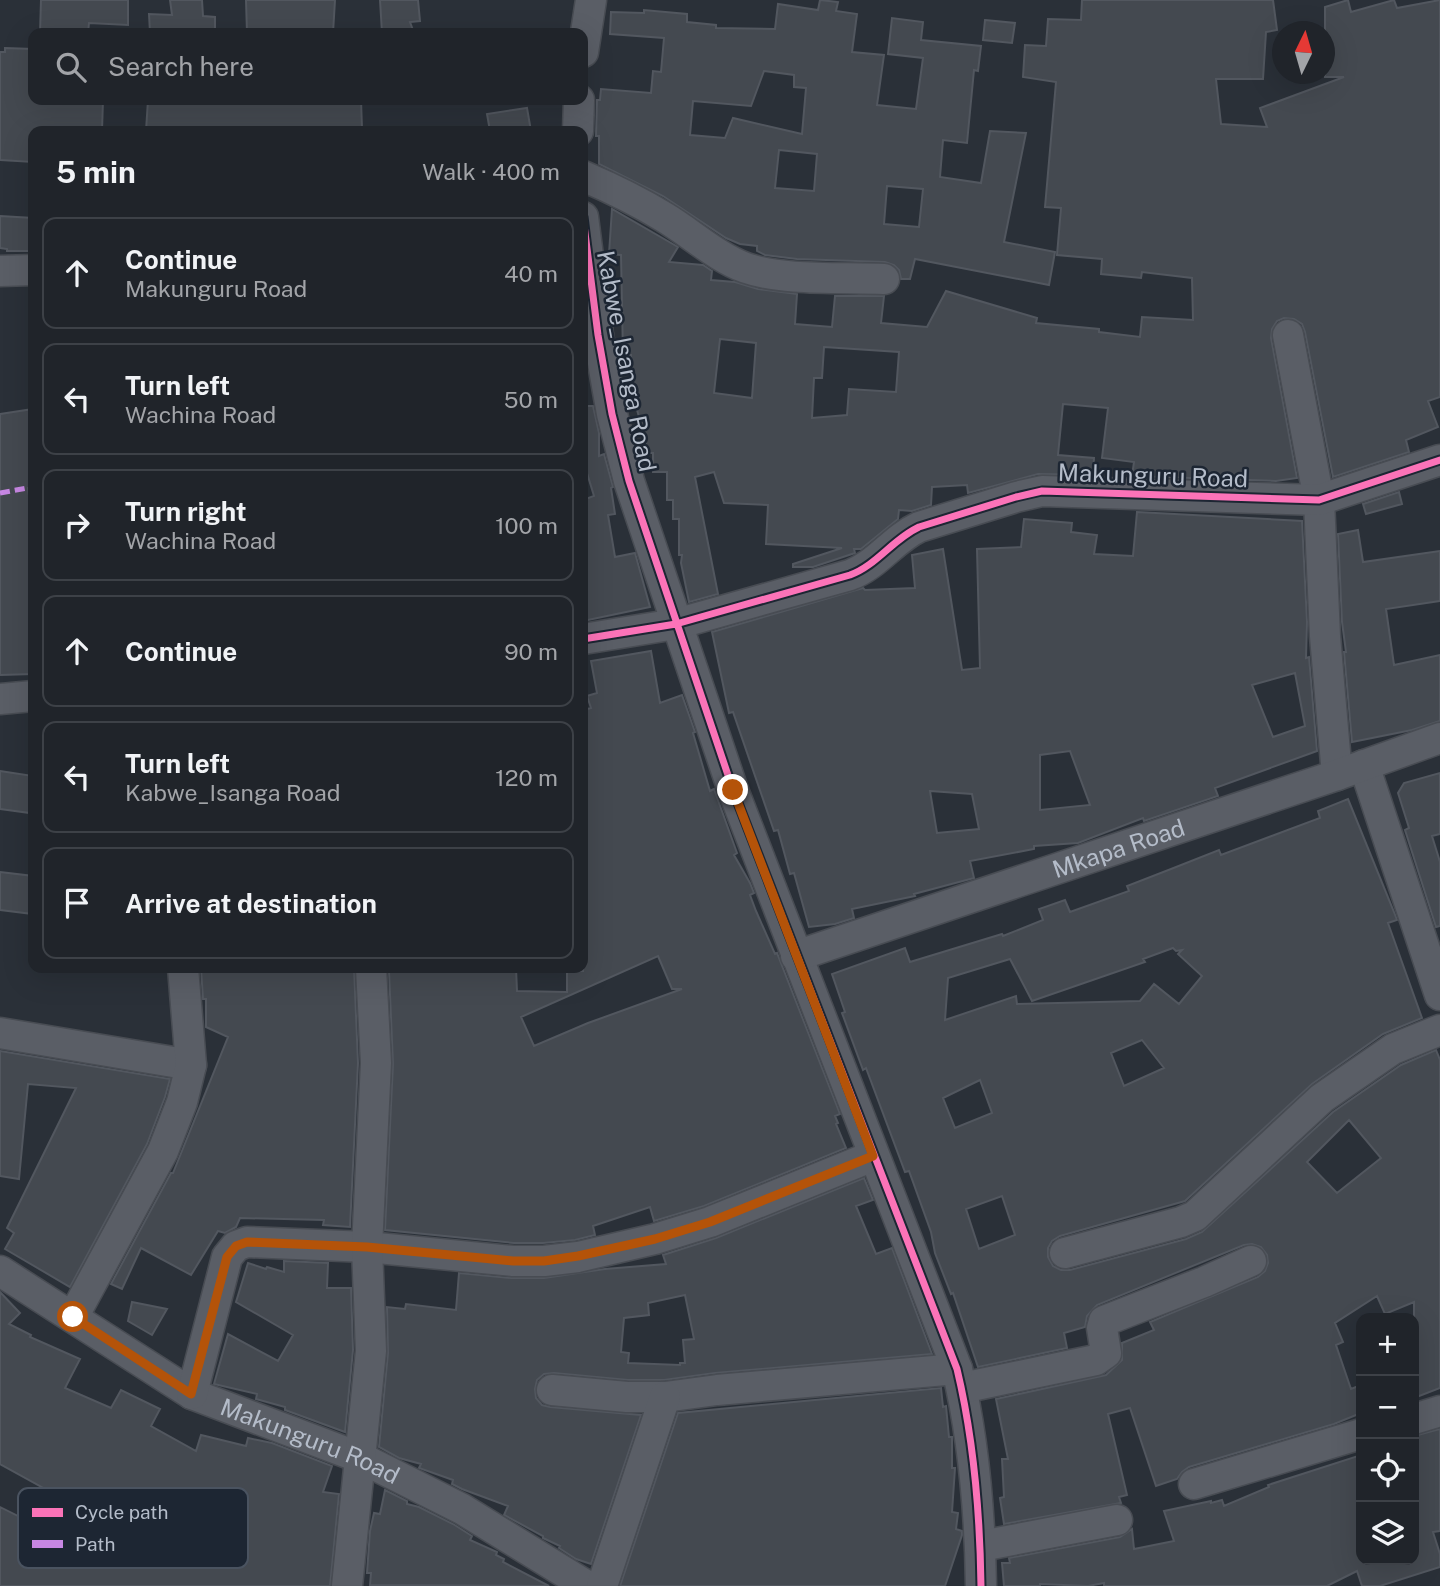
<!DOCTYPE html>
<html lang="en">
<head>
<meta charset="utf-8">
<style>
  :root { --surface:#20242a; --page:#282c32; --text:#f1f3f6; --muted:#a2a4a8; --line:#3d4147 }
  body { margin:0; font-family:"Public Sans",sans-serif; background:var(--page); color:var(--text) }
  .controls { position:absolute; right:21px; bottom:21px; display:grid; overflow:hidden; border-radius:14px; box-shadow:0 7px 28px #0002 }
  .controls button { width:63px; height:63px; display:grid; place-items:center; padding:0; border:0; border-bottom:2px solid var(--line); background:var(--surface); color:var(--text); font:35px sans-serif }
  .compass { position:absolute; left:1272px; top:21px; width:63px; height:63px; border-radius:50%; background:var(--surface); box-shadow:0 7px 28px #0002; rotate:5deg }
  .stop { position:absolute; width:21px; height:21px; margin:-16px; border:5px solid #b45309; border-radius:50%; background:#fff }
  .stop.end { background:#b45309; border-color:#fff; box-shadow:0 2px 7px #0008 }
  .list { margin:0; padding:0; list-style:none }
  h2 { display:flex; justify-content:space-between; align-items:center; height:91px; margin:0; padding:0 28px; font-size:30px }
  h2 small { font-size:23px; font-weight:400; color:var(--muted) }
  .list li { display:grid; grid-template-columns:46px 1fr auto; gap:21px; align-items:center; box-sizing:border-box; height:112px; margin:0 14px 14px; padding:0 14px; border:2px solid var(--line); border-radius:14px }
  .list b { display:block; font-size:26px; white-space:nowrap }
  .list p { margin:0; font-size:23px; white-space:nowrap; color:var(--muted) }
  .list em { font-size:23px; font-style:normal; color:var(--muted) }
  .icon { flex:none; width:38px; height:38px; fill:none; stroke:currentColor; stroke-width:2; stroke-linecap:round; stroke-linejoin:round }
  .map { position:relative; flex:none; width:1440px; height:1586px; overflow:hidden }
  .search { position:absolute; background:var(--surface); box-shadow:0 7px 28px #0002; left:28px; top:28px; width:560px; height:77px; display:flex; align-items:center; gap:18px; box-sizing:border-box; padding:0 24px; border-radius:14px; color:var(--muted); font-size:26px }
  .panel { position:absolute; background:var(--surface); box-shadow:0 7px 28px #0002; left:28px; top:126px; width:560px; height:847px; border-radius:14px }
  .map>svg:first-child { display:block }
  .building { fill:#444950; stroke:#52575f; stroke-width:2; fill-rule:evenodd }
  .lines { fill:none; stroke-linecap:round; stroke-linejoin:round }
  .minor-casing { stroke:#484c53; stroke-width:33 }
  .minor { stroke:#5a5e66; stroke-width:30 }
  .quiet { stroke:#c787e3; stroke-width:5; stroke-dasharray:10 5; stroke-linecap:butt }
  .cycleway-casing { stroke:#1d2633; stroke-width:11 }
  .cycleway { stroke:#fb73b8; stroke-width:7 }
  .route { stroke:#b45309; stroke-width:9 }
  .labels { text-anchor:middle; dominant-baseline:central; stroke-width:5; stroke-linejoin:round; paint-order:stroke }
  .street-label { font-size:24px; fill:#b4bcc9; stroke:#1d2633 }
  .key { fill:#1d2633; stroke:#4a5360; stroke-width:2 }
  .key-label { font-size:19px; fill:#b4bcc9 }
</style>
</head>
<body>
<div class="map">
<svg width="1440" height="1586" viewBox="0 0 1440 1586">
  <rect width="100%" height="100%" fill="#2a3038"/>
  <path class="building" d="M41 0H128V25L89 23 88 33H40Z
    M170 0H202L203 16 215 17V30L150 33 149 14 172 15Z
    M246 0H335L333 33H247Z
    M380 0H418L420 21 410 22 414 33H382Z
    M820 0 838 2 836 11 857 14 852 52 884 55 877 105 916 109 923 58 888 54 892 18 923 22 921 40 981 46 978 71 974 70 967 143 943 140 940 177 981 183 990 131 1026 133 1004 242 1055 252 1049 285 915 259 910 279H901L899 270 894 265 885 262 797 259 765 255 757 251V246L740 244 726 238 663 196 599 164V136H596L597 100H600L601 89 651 93 653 71 661 72 664 38 610 34 611 12 644 13V10L687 14V22L716 25V28L775 29 778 4 818 10ZM764 71 794 75V87L806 88 802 134 733 118 725 138 690 135 693 101 751 106ZM779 150 817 154 814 191 775 188ZM887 186 923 189 919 227 884 224Z
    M1082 0H1273L1277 30 1266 32 1263 79H1216L1221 124 1267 127 1260 108 1344 77H1325V7L1348 0 1351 12 1394 0 1397 8 1440 0V397L1428 401 1438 427 1406 440 1409 452 1333 477 1305 332 1302 324 1294 319 1284 318 1277 321 1272 329 1271 338 1297 478 1276 481 1132 476 1134 462 1102 458 1108 408 1063 404 1058 455 1094 458 1093 475 1038 474 968 493 967 485 932 487 931 505 912 511 899 510 898 519 861 549H854L855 553 813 567H793V564L842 548 766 544 768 505 724 503 714 472 695 477 718 594 689 602 681 563 682 555H679V519H673V500H667V472H653V453H646V443L632 391 631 355H623L621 255 609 254 612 209 678 247 669 262 703 265 712 271 711 280 735 282 758 289 797 294 795 324 832 327 835 296H884L881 323 927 327 946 291 1037 318 1036 323 1099 329V332L1140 337 1142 317 1193 320 1192 278 1142 272 1141 278 1101 274 1102 259 1057 255 1061 208 1045 207 1056 82 1023 77 1025 45 1046 46 1048 19 1081 20ZM720 339 756 343 752 398 714 393ZM824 347 899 352 896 392 849 389 847 415 812 418 814 378H822Z
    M985 20 1015 23 1012 43 983 40Z
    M5 48 33 49V100H103L102 131H33V162L0 160V52H5Z
    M148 100H203V102L361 100 362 128H344V131H275V127L207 128V131H146Z
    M527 108 531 131H490L487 114Z
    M0 216 33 218V251H7V249L0 248Z
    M583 406H593L599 433V456L604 454 613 487 611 488 615 514 608 515 615 557 635 553 650 607 583 621V500L594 496 583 460Z
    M33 409V487L28 488 33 526V674L0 675V414Z
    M1399 492 1402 504 1366 514 1363 504Z
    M1137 512 1302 521 1307 622 1306 658 1309 657 1317 751 1215 788 1218 796 1144 821 1143 818 1078 843 1034 846V849L970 861 974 878 914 894 915 896 852 909 854 918 835 924 809 927 794 873 790 874 778 830 774 831 733 712 729 713 712 632 863 588 865 590 915 588 912 555 943 549 962 670 980 668 977 549 1021 547 1024 519 1072 523 1071 532 1097 535 1094 554 1133 556ZM1295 673 1305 726 1273 737 1252 685ZM1070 751 1090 805 1040 810V755ZM930 791 972 794 979 829 937 833Z
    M1358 530 1363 562 1440 551V601L1386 609 1394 665 1440 655V721L1412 730 1352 742 1344 652H1346L1342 622 1338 534Z
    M651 651 660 703 682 695 695 732 693 733 710 791 714 789 737 853 734 855 750 883 754 893 750 895 756 911 775 954 777 953 840 1114 835 1116 838 1123 836 1124 846 1148 704 1206 654 1221 650 1207 593 1226 595 1235 575 1240 543 1243H514L385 1230 393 1064 389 971H426V968H516L517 991 567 992V971H583V710L591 708 587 696 597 693 591 661ZM658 956 672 989H682L588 1023 534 1046 521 1017Z
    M0 771 33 776 30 813 0 809Z
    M1440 773V834L1432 836 1440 862V926L1436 927 1405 830 1409 828 1398 793 1404 783Z
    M1348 799 1394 912 1397 920 1388 923 1422 1018 1383 1034 1312 1084 1185 1201 1060 1236 1052 1241 1048 1248V1257L1053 1266 1061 1270H1070L1186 1239 1202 1232 1333 1112 1401 1065 1436 1050 1440 1060V1388L1414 1398V1302L1385 1314 1377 1296 1335 1323 1343 1342 1336 1345 1351 1389 1361 1385V1413L1334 1424 1189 1467 1182 1472 1177 1479 1156 1486 1130 1408 1108 1414 1127 1495 1119 1497 1121 1503 1004 1524 1000 1498 1004 1497 1002 1459H1008L996 1399 1106 1375 1122 1360V1343L1154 1330 1150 1322 1258 1277 1265 1271 1268 1263 1267 1255 1261 1247 1252 1244 1244 1245 1097 1305 1087 1316 1085 1327 1064 1333 1067 1348 978 1367 953 1293 951 1294 935 1253 931 1232 909 1171 905 1172 866 1068 863 1070 842 1013 845 1012 832 974 905 948 910 962 1002 934 1003 936 1043 920 1039 909 1065 900 1070 912 1129 891 1127 886 1171 869 1219 850 1221 855 1320 818 1318 811ZM1173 948 1176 951 1182 950 1178 954 1202 976 1179 1004 1154 984 1140 1001 1017 1004 1016 996 945 1020 948 978 1010 959 1032 1001 1145 962 1143 959ZM1142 1040 1164 1068 1124 1086 1111 1053ZM980 1080 992 1113 955 1128 943 1098ZM1349 1120 1381 1158 1337 1193 1307 1162ZM1002 1196 1015 1235 979 1249 966 1209Z
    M0 872 33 876V914L0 910Z
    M201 968H354L358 1063 350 1227 323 1225 324 1220 240 1218 236 1227 225 1233 218 1231 191 1275 141 1248 122 1289 111 1284 171 1173H173L228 1037 206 1027V999H203Z
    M0 1051 170 1079 165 1097 147 1144 70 1287 5 1249 14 1233 7 1228 76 1088 28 1084 19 1179 0 1176Z
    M864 1178 873 1200 856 1206 876 1254 892 1248 932 1354 715 1373 664 1380H628L554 1373 544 1374 537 1380 535 1389 536 1398 542 1405 550 1407 641 1415 591 1564 576 1559 559 1548 560 1546 543 1538V1536L504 1515 508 1506 462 1489 452 1484 453 1480 419 1468 421 1464 399 1458 379 1447 388 1353 387 1307 405 1309 406 1304 456 1310 459 1273 511 1278H544L605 1269 666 1264 663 1255 716 1238ZM685 1295 694 1339 683 1340 685 1363H680V1365L628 1363 629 1353 621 1352 624 1318 649 1315 648 1303Z
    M284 1261 328 1263 327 1288H351L353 1350 345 1432 285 1410V1407L256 1399 257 1394 214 1384 228 1334 278 1361 293 1335 236 1302 248 1263 266 1269 267 1267 284 1272Z
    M0 1292 20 1313 9 1324 31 1335 30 1337 80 1359 65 1388 111 1408 121 1390 160 1409 151 1426 196 1451 201 1435 246 1446 248 1438 272 1443 332 1466 323 1492 339 1494 330 1586H0V1507L52 1533 65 1500 0 1464ZM123 1498 159 1505 154 1541 110 1536Z
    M132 1302 167 1309 152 1335 128 1321Z
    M941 1388 943 1407 946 1406 949 1437H952V1468H955L952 1512 958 1513 956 1529 962 1531V1535L945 1586H620L678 1413Z
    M1440 1429V1531L1433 1532 1440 1554V1567L1380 1586H1362L1357 1571 1327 1586H1104V1583L1088 1586 1040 1584V1586H1004L1002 1563H1010L1009 1558 1120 1537 1132 1529 1134 1549 1174 1541 1164 1511 1211 1501V1503L1222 1500 1224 1506 1269 1487 1268 1485 1361 1455V1560H1414V1436Z
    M385 1490 407 1501V1504L419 1507 453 1524 472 1536 470 1540 497 1552 496 1555 504 1559 503 1562 549 1586 370 1585 371 1573H367L370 1531 374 1513 380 1514Z"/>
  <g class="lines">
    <g class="minor-casing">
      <g id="minor">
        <path d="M583 52 591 0"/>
        <path d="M578 131 579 100"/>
        <path d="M583 176C611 188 638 201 664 217 691 233 716 257 746 268 783 281 844 277 884 279"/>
        <path d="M583 217 598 335 612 414 629 481 733 790 957 1369C974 1440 980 1513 981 1586"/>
        <path d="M0 271 33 270"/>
        <path d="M1288 335 1319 500 1325 636 1337 775"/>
        <path d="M583 639 676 624 850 575C877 565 893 539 919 527L1016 497 1042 491 1319 500 1440 460"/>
        <path d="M0 699 33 696"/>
        <path d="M1364 765 1440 995"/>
        <path id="s1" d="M796 956 1337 775 1440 738"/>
        <path d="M0 1033 191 1065"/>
        <path d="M1065 1253 1181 1222 1195 1216 1322 1098 1393 1049 1440 1030"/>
        <path id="s2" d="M0 1271 192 1394 361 1458 462 1509 587 1586"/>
        <path d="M73 1317 163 1151 182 1102 191 1065 183 968"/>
        <path d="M962 1388 1096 1360 1106 1353 1102 1328 1104 1321 1204 1282 1251 1261"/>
        <path d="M552 1390 627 1397H665L717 1390 957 1369"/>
        <path d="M192 1394 227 1257 236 1246 247 1242 367 1247 513 1261H544L578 1257 655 1239 710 1222 873 1156"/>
        <path d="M1414 1419 1440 1411"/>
        <path d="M1194 1484 1361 1434"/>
        <path d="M981 1546 1117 1520"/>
        <path d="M347 1586 371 1351 367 1247 376 1063 371 968"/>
        <path d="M602 1586 665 1397"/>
      </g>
    </g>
    <use href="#minor" class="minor"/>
    <path class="quiet" d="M0 493 33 487"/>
    <g class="cycleway-casing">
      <path id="cycleway" d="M583 217 598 335 612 414 629 481 733 790 957 1369C974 1440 980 1513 981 1586
        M583 639 676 624 850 575C877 565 893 539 919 527L1016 497 1042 491 1319 500 1440 460"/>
    </g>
    <use href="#cycleway" class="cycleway"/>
  </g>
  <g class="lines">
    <path class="route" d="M73 1317 191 1394 227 1257 236 1246 247 1242 367 1247 513 1261H544L578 1256 655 1239 710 1222 873 1156 733 790"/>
  </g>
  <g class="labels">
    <g class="street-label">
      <text transform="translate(627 361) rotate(79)">Kabwe_Isanga Road</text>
      <text transform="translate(1153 475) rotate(2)">Makunguru Road</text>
      <text stroke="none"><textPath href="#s1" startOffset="340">Mkapa Road</textPath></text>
      <text stroke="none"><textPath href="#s2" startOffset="355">Makunguru Road</textPath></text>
    </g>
  </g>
  <rect x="18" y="1488" width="230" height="80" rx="10" class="key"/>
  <rect x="32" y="1508" width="31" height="9" fill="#fb73b8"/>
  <rect x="32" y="1540" width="31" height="8" fill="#c787e3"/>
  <g class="key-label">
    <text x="75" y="1519">Cycle path</text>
    <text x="75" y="1551">Path</text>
  </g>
</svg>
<div class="controls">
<button>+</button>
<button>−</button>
<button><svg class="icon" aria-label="locate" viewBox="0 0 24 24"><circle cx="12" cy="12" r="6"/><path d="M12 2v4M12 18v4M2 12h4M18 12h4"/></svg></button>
<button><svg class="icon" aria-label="layers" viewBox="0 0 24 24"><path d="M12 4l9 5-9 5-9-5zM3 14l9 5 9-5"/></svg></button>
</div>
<svg class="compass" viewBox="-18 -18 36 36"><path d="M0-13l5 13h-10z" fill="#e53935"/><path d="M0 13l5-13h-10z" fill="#a2a4a8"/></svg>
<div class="stop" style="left:73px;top:1317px"></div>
<div class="stop end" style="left:733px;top:790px"></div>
<div class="search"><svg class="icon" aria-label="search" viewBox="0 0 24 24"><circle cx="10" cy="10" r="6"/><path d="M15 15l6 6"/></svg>Search here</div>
<section class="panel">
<h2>5 min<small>Walk · 400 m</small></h2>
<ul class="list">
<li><svg class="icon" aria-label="ahead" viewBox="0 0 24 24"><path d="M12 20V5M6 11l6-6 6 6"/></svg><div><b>Continue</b><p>Makunguru Road</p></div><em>40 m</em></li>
<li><svg class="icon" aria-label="left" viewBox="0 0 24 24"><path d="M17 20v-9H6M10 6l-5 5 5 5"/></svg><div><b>Turn left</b><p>Wachina Road</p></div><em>50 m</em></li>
<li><svg class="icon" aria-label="right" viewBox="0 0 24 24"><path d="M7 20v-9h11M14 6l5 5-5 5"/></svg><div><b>Turn right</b><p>Wachina Road</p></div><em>100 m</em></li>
<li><svg class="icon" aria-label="ahead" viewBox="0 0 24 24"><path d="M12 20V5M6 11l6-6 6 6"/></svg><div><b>Continue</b></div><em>90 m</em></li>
<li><svg class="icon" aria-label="left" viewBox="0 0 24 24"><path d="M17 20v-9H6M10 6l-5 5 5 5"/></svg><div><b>Turn left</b><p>Kabwe_Isanga Road</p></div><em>120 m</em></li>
<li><svg class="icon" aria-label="arrive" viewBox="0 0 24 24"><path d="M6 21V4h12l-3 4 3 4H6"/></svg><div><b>Arrive at destination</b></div></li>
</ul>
</section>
</div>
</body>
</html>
